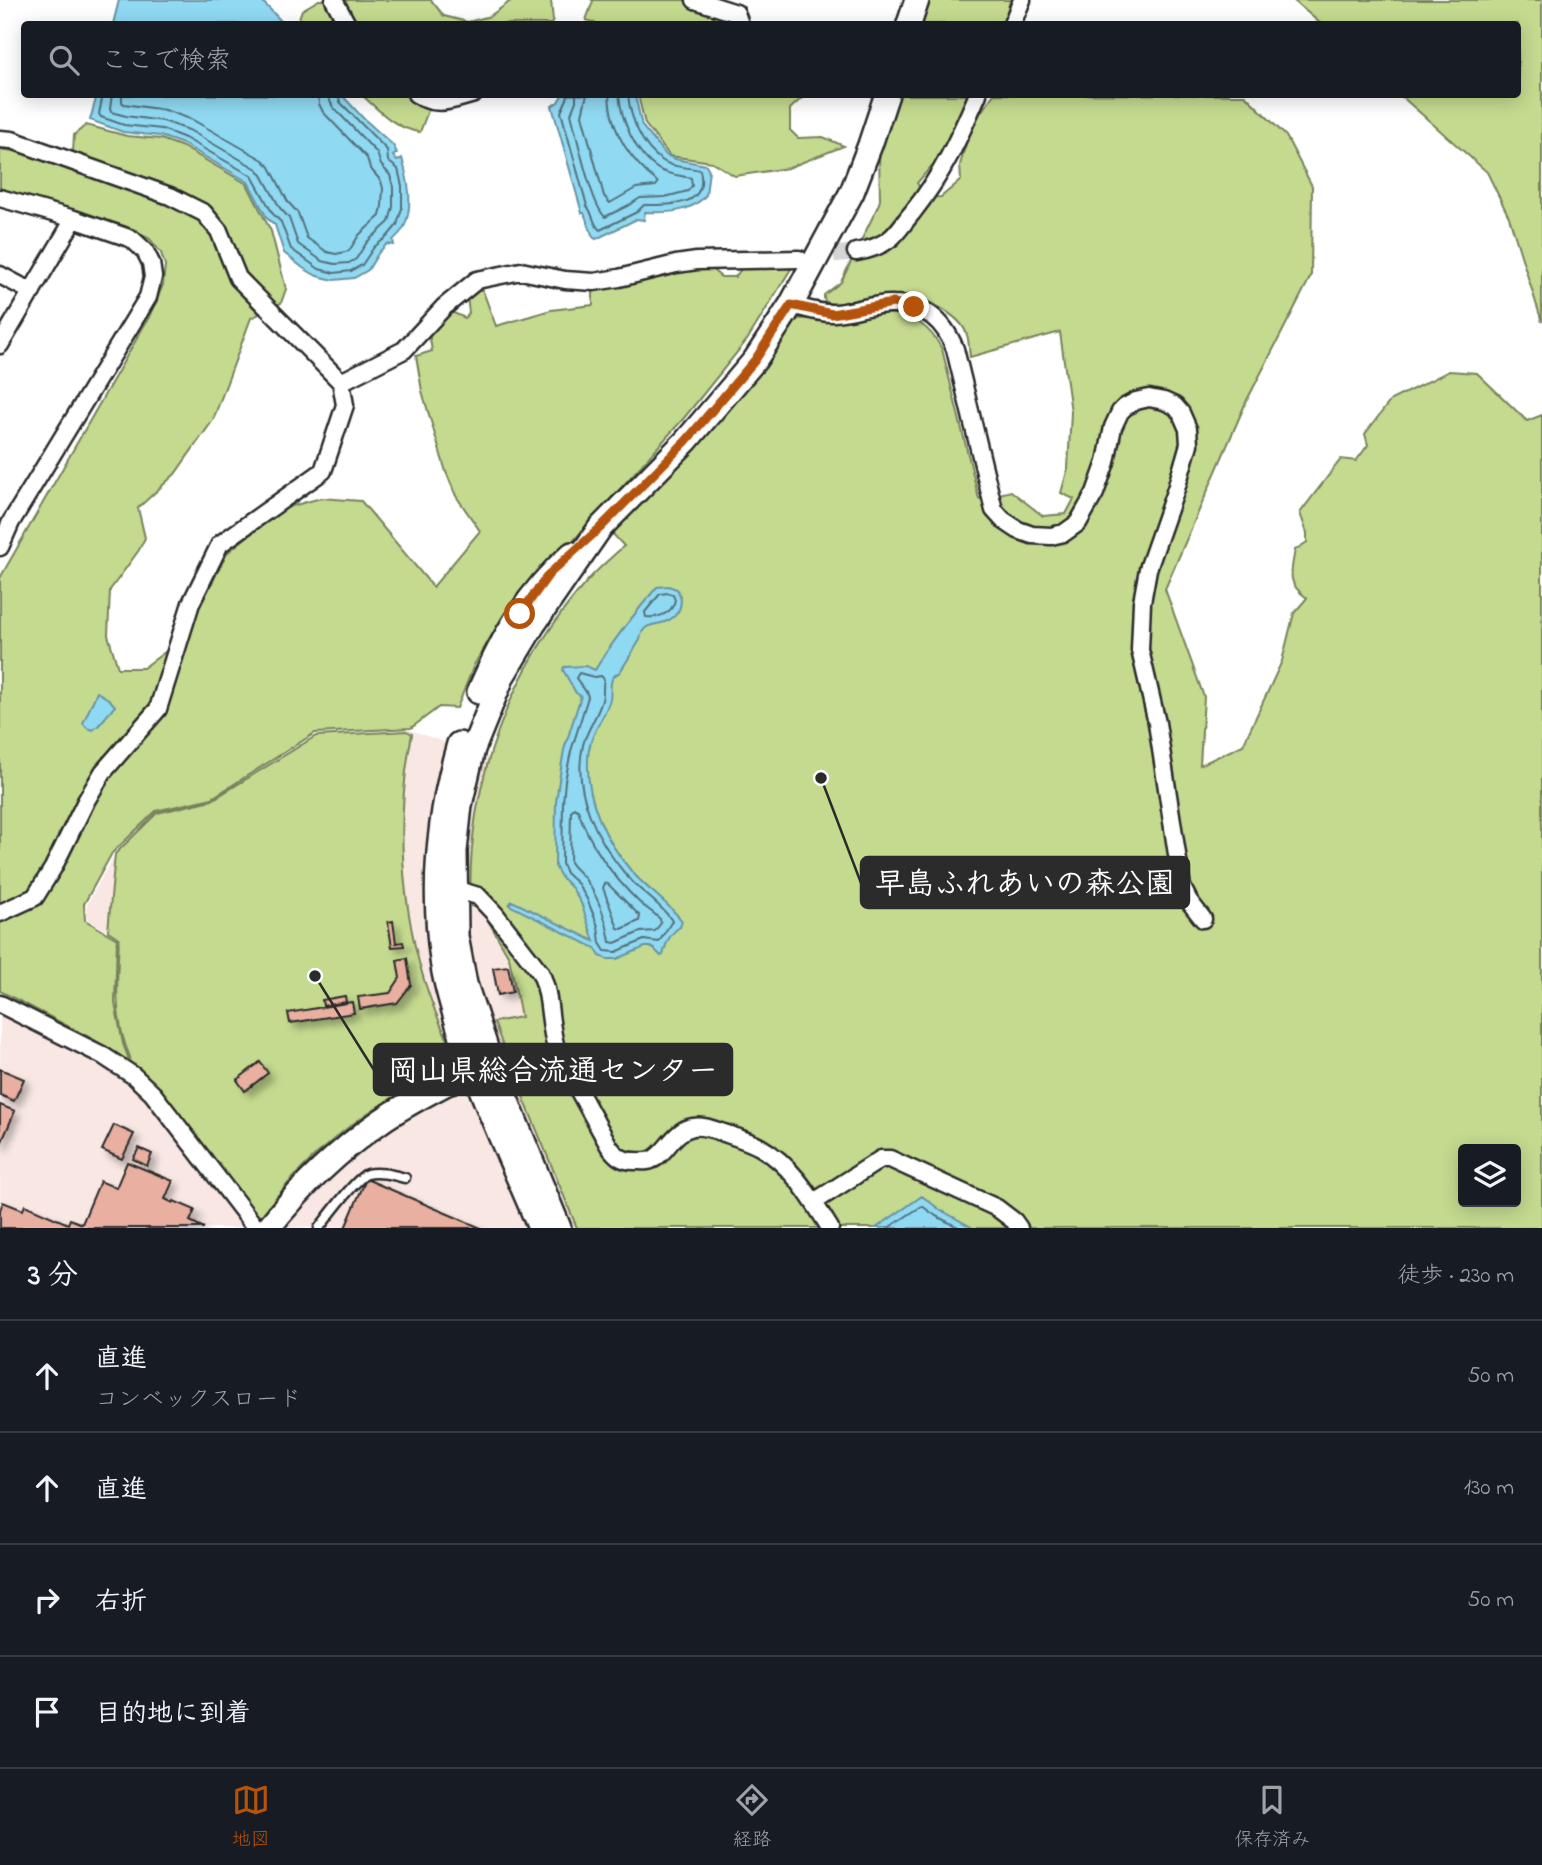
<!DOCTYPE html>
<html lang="ja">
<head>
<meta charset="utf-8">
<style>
  :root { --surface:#171b24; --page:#242831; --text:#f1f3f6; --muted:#9ea1a6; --line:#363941; --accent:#b45309 }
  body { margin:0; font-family:"Indie Flower","Klee One",sans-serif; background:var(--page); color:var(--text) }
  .controls { position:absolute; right:21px; bottom:21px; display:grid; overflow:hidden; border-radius:7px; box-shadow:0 4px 18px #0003 }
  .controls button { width:63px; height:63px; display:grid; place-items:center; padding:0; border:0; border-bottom:2px solid var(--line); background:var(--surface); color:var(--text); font:35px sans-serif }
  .stop { position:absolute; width:21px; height:21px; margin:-16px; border:5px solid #b45309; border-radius:50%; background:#fff }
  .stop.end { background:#b45309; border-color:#fff; box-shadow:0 2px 7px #0008 }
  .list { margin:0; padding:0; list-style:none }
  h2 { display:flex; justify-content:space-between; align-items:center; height:91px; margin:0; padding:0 28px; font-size:30px }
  h2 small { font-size:23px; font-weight:400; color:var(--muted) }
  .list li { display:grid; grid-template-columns:46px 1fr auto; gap:21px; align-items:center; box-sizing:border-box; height:112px; padding:0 28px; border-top:2px solid var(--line) }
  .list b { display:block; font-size:26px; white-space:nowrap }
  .list p { margin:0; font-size:23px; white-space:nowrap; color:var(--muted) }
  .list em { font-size:23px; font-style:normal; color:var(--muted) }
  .icon { flex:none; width:38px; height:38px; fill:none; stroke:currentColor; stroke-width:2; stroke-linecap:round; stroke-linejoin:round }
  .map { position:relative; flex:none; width:1542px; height:1228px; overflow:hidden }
  .search { position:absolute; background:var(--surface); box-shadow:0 4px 18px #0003; left:21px; right:21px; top:21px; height:77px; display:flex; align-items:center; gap:18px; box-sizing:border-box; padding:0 24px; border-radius:7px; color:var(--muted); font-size:26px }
  .sheet { height:539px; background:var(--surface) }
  nav { display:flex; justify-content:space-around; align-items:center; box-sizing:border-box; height:98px; border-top:2px solid var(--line); background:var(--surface); font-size:19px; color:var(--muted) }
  nav a { display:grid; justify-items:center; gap:4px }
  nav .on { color:var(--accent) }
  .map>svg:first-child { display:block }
  .built { fill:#f8e7e3 }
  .green { fill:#c4da8f; stroke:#78825d; stroke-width:2; fill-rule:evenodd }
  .water { fill:#90d9f2; stroke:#6893a2; stroke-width:2 }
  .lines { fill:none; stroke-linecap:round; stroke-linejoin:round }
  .shore { stroke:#53717b; stroke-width:2 }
  .building { fill:#e9b0a1; stroke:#2b2b2b; stroke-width:2; filter:url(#shadow) }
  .street-tunnel { stroke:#d5d5d5; stroke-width:16; stroke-dasharray:16 8; stroke-linecap:butt }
  .lane-casing { stroke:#2b2b2b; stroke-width:13 }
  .street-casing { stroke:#2b2b2b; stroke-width:21 }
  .secondary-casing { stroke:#2b2b2b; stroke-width:28 }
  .lane { stroke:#fff; stroke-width:8 }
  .street { stroke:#fff; stroke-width:16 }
  .secondary { stroke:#fff; stroke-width:23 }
  .route { stroke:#b45309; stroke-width:9 }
  .leader { fill:none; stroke:#2b2b2b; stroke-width:2.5 }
  .callout-dot { fill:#2b2b2b; stroke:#fff; stroke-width:2.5 }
  .callout { fill:#2b2b2b; stroke:#2b2b2b; stroke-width:2.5 }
  .callout-label { font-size:30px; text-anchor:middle; font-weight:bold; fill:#fff }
</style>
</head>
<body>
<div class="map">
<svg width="1542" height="1228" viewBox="0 0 1542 1228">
  <defs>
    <filter id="shadow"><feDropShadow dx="5.5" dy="5.5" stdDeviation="3.5" flood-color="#0004"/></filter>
  </defs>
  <rect width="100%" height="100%" fill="#fff"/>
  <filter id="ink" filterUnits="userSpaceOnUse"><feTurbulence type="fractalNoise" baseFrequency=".0143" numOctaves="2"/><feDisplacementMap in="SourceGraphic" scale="14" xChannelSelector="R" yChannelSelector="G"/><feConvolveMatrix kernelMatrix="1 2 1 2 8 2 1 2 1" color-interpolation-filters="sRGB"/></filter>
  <g filter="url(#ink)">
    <path class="built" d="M413 731 489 758 478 798 472 844 470 877 482 910 509 957 521 1017 494 1023 508 1060 577 1228H0V994L128 1063 130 1057 124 1044 116 1003 119 938 87 919V904L115 854 157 813 212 800 316 736Z"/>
    <path class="green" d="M319 0H431L444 16 468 22 490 16 512 0H551L553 21 551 24H301L298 21 302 10Z
      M592 0H685L730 14 734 24H599L586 20 593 1Z
      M929 0H1010L1004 24H921Z
      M1293 0H1542V322L1509 217 1487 172 1400 95 1518 94V24H1321Z
      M994 94 1245 95 1286 136 1312 186 1311 276 1246 402 1165 589 1204 697 1200 765 1243 745 1282 661 1294 613 1307 598C1286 583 1291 573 1295 550L1307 542V533L1300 513 1341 459 1356 461 1368 445 1365 434 1391 400 1449 371 1477 373 1527 421 1542 415V1228H577L508 1060 494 1022 521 1017 509 957 482 910 471 906C465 786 510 668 589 579 600 567 612 557 624 546L610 531 791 321 796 319 888 313C914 315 930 327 942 349L979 499 1011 491 1043 516 1066 514 1074 499 1061 493 1068 468 1071 412 1060 332 970 357C969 350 969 341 967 335 961 314 919 294 899 295 877 296 856 305 834 306L825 301 824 298V295L841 282 878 206 880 200 879 152 898 95H970L952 142 917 183 927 198 941 197 961 180 960 165 971 126ZM1463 1149H1516V1202H1463Z
      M362 95H434L420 132C396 129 379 111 362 95Z
      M638 95H805L790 109V130L798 138 823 137 844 146 788 168 735 176 712 162 670 156 645 124Z
      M86 125 127 136 161 139 183 147 247 184 271 231 286 289 281 303 251 318 213 420 175 474 138 508 145 538 139 550 110 590 108 635 118 668H143L184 638 227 553 281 509 321 498 361 501 433 587 480 531 456 496 446 472 422 391 416 356 432 351 429 333 449 311 465 318 469 313 467 297 481 286 496 326 551 310 593 305V287L708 266 721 277H735L742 268 794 264 747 340 684 418 499 623 474 665 457 708 439 707 411 728 315 733 212 798 156 811 112 853 84 904 85 920 117 939 115 1003 123 1044 128 1057 127 1061 93 1039 0 991V578L149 317 163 285 165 265 161 253 150 239 125 226 0 189V150L19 151 52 161 69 158 73 152 74 135Z
      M407 731 412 734C392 834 403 952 450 1044L443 1072C424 1081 404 1091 385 1102 336 1132 293 1173 258 1220L128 1063 130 1057C113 1019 117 979 119 938L108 931 115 854 157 813 212 800 316 736Z"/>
    <path class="water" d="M119 0H261L284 24H113Z
      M97 95H342L363 118 393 145 397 153 393 156 397 161 402 158C408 180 414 205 404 227 402 232 397 236 393 240L394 245 387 244 379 252 368 270 354 278 334 280 317 276 303 268 284 253 275 225 267 218 248 182 183 144 160 136 123 132 90 120Z
      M562 95H635L642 126 666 155 675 159 706 165 709 170 706 195C691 213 666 213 645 212L644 220 637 219 596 239 593 237 584 213H582L552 106 558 102Z
      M668 586 677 589C685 602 680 616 665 622 653 626 642 623 640 640L620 672C607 678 612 688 610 699 609 704 606 710 604 714 596 729 588 743 588 760 586 801 606 841 632 872 648 890 668 902 682 921L680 927C670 933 666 943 663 955L661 956 654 949 650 947H645L617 959H607L600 956 595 948 509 905 512 901 594 941 581 903 572 888 561 877 555 866 556 802 559 780 564 750 581 696 576 693 563 670 564 667 586 666 595 670C613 640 635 613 657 587Z
      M97 692 110 700 115 706 99 725 93 730 87 728 83 723Z
      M922 1196 939 1209 973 1228H876Z"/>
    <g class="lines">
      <path class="shore" d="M103 94 99 114 101 117 124 125 162 129 185 138 252 176 273 214 281 222 291 249 319 269 334 273 351 271 362 265 374 247 387 237 397 225 402 208V186L398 169 388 161 387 150 340 102 338 94
        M112 94 110 109 111 112 126 116 163 121 189 130 257 169 262 175 280 208 289 218 298 244 322 261 335 264 349 263 356 259 367 242 389 222 393 207V187L390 175 381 165 377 153 333 107 330 101 329 94
        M122 94V102L124 104 165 110 193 120 263 160 270 167 288 202 298 213 307 238 327 252 336 254 349 251 359 235 380 216 382 206 383 188 381 181 370 168 367 158 323 112 319 104 318 94
        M568 94 567 99 561 112 587 206C593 213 593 225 600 230L637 212 644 205C669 205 709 208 700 170 688 167 673 168 663 161 642 148 630 118 628 94
        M576 94V101L571 114C577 137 591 204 605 217L631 204 640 198 665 197 688 191 692 186 691 178C680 175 668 175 658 169 635 154 621 120 619 94
        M587 94 582 115 604 196 610 203 636 188 656 186 658 183C655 179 650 176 646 172 624 151 610 126 609 94
        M668 593 673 595 675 600C672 614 659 618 646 617L645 612 660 594Z
        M579 673 594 677 601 676 604 679C602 686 604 694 602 700 598 716 587 729 583 745 572 792 597 840 626 875 640 892 662 904 672 921L659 942 644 940 616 952 605 951 600 943 598 926 587 899 578 884 566 873 562 864 563 803 565 781 571 751 588 697C587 690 580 685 576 678Z
        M574 808 578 810C589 844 613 877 639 902 646 908 654 913 660 919L661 923 655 931 640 932 615 943 610 942C607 921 598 896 585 879 580 872 574 869 570 862L571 811Z
        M605 883 608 884 640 916 639 921 622 929 618 928 603 888Z
        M888 1228 922 1206 936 1216 960 1228"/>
    </g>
    <path class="building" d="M393 921 396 943 403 942 404 946 392 947 388 922Z
      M407 958 411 985 397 1003 360 1009 358 997 390 993 400 978 397 960Z
      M508 966 513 992 498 995 493 968Z
      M345 996 346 1002 323 1006 322 1000Z
      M352 1002 354 1013 290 1023 288 1013Z
      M260 1062 268 1073 245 1091 237 1080Z
      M0 1069 24 1079 14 1101 0 1095Z
      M0 1105 15 1111 0 1146Z
      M114 1125 134 1134 122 1159 102 1150Z
      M139 1148 152 1154 147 1166 133 1159Z
      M127 1162 173 1181 165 1199 173 1203 174 1201 195 1210 190 1221 204 1228H0V1210L3 1202 23 1210 25 1205 68 1224 70 1219 82 1224 100 1181 116 1188Z
      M366 1179 481 1228H345Z"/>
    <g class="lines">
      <path class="street-tunnel" d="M810 257 856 252"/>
      <g class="lane-casing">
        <path id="lane" d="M319 1228C327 1218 357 1177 367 1174 379 1171 393 1175 405 1178"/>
      </g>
      <g class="street-casing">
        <path id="street" d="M334 0 347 24
          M695 0 736 13 740 24
          M1012 24 1022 0
          M416 94C436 108 452 100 474 94
          M0 139 12 140 170 196 204 213 219 231 238 278 341 382 345 405 323 471 220 544 191 603 158 709 103 772 86 801 53 868 35 897 0 913
          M0 198 74 219 132 239 145 251 151 263 153 277 148 297 11 522 0 547
          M856 252C869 250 881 246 891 238 899 231 905 221 912 213 943 174 958 140 978 94
          M0 275 32 292
          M791 305C804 308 821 314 834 313 854 312 874 303 893 304 925 304 944 321 955 349L994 510 1003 520 1018 530 1032 535 1051 536 1064 533 1078 523 1095 493 1106 462 1113 427 1120 412 1125 407 1136 401 1149 398 1164 401 1175 406 1181 413 1188 429 1189 444 1176 489 1148 569 1142 602 1140 650 1157 723 1182 887 1189 901 1203 919
          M0 345 74 219
          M341 382 404 350 444 307 477 280 521 271 565 280 594 282 619 278 676 264 697 261 799 259
          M455 889 478 896 495 914 540 972C552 996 548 1025 557 1051L609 1146C616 1156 622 1161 635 1161 640 1161 647 1162 651 1160 666 1155 673 1130 693 1127 704 1125 714 1130 724 1133 736 1137 749 1141 760 1147 792 1165 811 1198 830 1228
          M0 1004 102 1055 134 1076 153 1094 256 1228
          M814 1202 881 1159H890L997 1208 1014 1221 1019 1228"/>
      </g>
      <g class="secondary-casing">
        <path id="secondary" d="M909 24 917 0
          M479 692C502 639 527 593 572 554
          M459 744C439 813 432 888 442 960 445 984 453 1008 460 1031 482 1099 513 1163 540 1228
          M268 1228C301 1187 338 1151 381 1121 413 1099 451 1082 484 1063
          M559 1228 490 1060 465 984 456 936 455 851 460 805 473 749 503 675 533 625 600 528 686 441 721 400 755 360 791 305 852 192 870 145 887 94"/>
      </g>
      <use href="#lane" class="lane"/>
      <use href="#street" class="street"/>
      <use href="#secondary" class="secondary"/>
    </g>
  </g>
  <g class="lines" filter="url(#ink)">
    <path class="route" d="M520 614 549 574 600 528 686 441 755 360 791 305 832 314 893 303 914 307"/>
  </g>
  <path class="leader" d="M821 778L861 883M315 976L374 1070"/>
  <g class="callout-dot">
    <circle cx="821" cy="778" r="7"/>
    <circle cx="315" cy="976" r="7"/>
  </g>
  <g class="callout">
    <rect x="861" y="857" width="328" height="51" rx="7"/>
    <rect x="374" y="1044" width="358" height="51" rx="7"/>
  </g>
  <g class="callout-label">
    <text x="1025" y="893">早島ふれあいの森公園</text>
    <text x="553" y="1080">岡山県総合流通センター</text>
  </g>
</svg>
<div class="controls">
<button><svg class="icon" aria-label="layers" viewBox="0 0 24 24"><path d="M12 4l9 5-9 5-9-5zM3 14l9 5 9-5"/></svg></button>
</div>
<div class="stop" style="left:520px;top:614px"></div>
<div class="stop end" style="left:914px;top:307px"></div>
<div class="search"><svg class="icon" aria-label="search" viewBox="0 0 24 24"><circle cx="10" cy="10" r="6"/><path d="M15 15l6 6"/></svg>ここで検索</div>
</div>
<section class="sheet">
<h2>3 分<small>徒歩 · 230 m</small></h2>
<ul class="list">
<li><svg class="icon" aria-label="ahead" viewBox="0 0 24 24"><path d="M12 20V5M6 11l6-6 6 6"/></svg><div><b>直進</b><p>コンベックスロード</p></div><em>50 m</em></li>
<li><svg class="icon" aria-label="ahead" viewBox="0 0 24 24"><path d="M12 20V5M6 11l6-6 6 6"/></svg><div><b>直進</b></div><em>130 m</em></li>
<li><svg class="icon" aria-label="right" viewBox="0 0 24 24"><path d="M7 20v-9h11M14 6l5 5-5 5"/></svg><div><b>右折</b></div><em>50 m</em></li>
<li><svg class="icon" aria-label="arrive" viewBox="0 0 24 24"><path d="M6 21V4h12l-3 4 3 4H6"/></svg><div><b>目的地に到着</b></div></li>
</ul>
</section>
<nav>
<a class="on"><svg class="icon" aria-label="map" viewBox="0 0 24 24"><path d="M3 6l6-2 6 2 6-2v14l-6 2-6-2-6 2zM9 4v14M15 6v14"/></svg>地図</a>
<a><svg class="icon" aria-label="directions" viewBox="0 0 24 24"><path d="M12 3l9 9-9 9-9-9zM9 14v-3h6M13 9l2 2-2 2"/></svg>経路</a>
<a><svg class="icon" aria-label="saved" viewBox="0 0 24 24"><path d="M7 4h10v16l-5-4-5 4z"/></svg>保存済み</a>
</nav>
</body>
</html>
